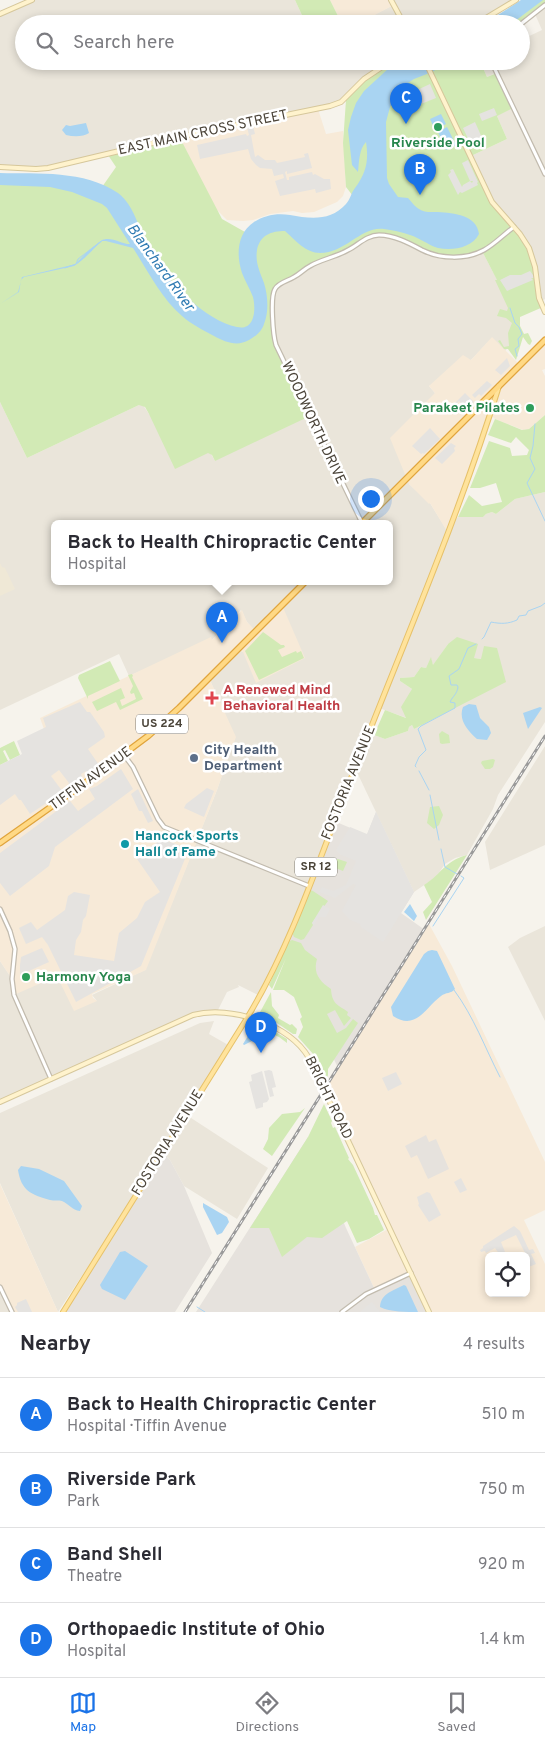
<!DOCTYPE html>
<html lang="en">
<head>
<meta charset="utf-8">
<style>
  :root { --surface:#fff; --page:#f2f2f3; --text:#2b2b33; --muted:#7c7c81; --line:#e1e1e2; --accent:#1a73e8 }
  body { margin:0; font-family:Overpass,sans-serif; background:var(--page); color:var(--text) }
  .controls { position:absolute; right:15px; bottom:15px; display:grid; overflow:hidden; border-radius:8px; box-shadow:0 2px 8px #0003 }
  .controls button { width:45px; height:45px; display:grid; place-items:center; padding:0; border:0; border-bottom:1px solid var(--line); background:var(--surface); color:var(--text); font:25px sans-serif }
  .you { position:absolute; left:370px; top:498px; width:18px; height:18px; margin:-12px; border:4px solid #fff; border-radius:50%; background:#1a73e8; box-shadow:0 0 0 8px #1a73e833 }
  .badge { display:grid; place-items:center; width:32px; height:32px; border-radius:50%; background:var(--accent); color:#fff; font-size:16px; font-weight:700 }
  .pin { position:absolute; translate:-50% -41px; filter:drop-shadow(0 1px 2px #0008) }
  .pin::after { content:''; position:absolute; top:26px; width:18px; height:15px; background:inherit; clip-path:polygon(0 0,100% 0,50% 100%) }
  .popup { position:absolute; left:51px; top:520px; width:342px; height:65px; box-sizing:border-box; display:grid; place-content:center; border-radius:8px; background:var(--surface); filter:drop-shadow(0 1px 4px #0005); font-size:16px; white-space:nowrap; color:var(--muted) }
  .popup b { font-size:19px; color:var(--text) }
  .popup::after { content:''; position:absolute; left:50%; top:100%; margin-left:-10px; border:10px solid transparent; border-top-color:var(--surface) }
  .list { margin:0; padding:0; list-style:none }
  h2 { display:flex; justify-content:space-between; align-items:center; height:65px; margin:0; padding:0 20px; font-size:21px }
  h2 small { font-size:16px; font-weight:400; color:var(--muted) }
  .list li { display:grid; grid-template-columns:32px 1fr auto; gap:15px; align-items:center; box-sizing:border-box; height:75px; padding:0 20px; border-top:1px solid var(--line) }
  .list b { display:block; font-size:19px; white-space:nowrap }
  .list p { margin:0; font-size:16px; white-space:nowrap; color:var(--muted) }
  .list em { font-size:16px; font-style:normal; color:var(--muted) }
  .icon { flex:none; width:28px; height:28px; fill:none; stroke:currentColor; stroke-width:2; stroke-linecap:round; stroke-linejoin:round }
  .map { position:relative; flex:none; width:545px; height:1312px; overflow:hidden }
  .search { position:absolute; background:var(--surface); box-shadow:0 2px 8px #0003; left:15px; right:15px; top:15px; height:55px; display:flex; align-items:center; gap:12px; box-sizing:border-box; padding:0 18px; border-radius:28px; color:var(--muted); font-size:19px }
  .sheet { height:365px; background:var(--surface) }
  nav { display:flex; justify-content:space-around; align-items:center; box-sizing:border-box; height:70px; border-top:1px solid var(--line); background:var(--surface); font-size:14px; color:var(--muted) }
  nav a { display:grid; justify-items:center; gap:2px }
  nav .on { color:var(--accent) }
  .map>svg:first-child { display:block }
  .residential { fill:#eae5da; fill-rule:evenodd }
  .commercial { fill:#f7ead8; fill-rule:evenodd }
  .industrial { fill:#e6e2dd }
  .education { fill:#efe8d6 }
  .green { fill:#d2eab5 }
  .parking { fill:#e5e3e0 }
  .water { fill:#a9d4f2 }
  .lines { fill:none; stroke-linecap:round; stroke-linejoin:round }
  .stream { stroke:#a9d4f2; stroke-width:1 }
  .tertiary-casing { stroke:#c2bbae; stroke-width:5.5 }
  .secondary-casing { stroke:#d6c79b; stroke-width:6 }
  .primary-casing { stroke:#e6c16a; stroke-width:6 }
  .trunk-casing { stroke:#e0a43c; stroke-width:7 }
  .tertiary { stroke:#fff; stroke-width:3 }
  .secondary { stroke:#fff3cd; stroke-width:4 }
  .primary { stroke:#ffe39c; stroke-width:4 }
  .trunk { stroke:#ffd985; stroke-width:4.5 }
  .rail-casing { stroke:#9a9a9a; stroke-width:3 }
  .rail { stroke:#fff; stroke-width:1; stroke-dasharray:4; stroke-linecap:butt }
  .leisure-dot { fill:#2e9e5b; stroke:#fff; stroke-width:2 }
  .health-dot { fill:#e0444e; stroke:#fff; stroke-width:2 }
  .service-dot { fill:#5c6f8a; stroke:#fff; stroke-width:2 }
  .culture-dot { fill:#0f9aa8; stroke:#fff; stroke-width:2 }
  .labels { text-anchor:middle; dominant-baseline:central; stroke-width:5; stroke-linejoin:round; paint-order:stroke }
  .shield { fill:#fff; stroke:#817c74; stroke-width:1 }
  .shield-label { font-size:12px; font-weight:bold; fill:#4b4439 }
  .street-label { font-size:14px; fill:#4b4439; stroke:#fff }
  .leisure-label { font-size:14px; font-weight:bold; fill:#27864d; stroke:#fff }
  .health-label { font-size:14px; font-weight:bold; fill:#be3a42; stroke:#fff; text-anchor:start }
  .service-label { font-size:14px; font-weight:bold; fill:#4e5e75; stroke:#fff; text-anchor:start }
  .culture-label { font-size:14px; font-weight:bold; fill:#0d838f; stroke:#fff; text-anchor:start }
  .water-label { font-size:15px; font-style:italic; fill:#2e7ab2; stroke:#fff }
</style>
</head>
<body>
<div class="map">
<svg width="545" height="1312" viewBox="0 0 545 1312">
  <rect width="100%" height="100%" fill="#f6f3ec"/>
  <path class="residential" d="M32 0H295L306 24H24V61H386L363 77 340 100 327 105 314 107V110L48 168 0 167V13Z
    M391 0H513L472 24H357L393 5Z
    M545 5V299L540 302 498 209 471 156 507 139 497 116 496 73 487 77 480 61H521V40L542 30 535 14Z
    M380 235 482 251 517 318 522 332 505 351 492 338 471 360 429 386 435 393 409 484 430 503 448 532 451 524 458 517H483L486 514 492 512 496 514 515 499 545 492V722L498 795 493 809 467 855 455 858 445 864 436 877 414 892 355 768 309 886 260 996 238 985 239 987 227 992 217 1012 193 1015 0 1102V961L12 979 57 976 97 1001 92 995 145 970 217 790 235 737 209 678 238 649 243 652 255 631 247 622 241 610 212 640 129 676 119 654 0 710V402L27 458 139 405H143L149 414 210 452 215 461 280 352 273 335V298L275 288 305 269 339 255 368 238ZM54 524H390V582H54ZM448 644 474 658 481 659 424 723 414 729 412 725 409 727 408 731 385 739 374 735 364 760 359 758 379 708 407 718 412 689 400 681V678L414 677 421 667 426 668 431 658 433 666Z
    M545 746V845L490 870 485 842Z
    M545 926V1021L508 947 520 938Z
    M214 1021 209 1034 230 1046 138 1191 58 1312 0 1183V1113L200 1023Z
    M188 1116 268 1168 237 1219 184 1186 170 1160 164 1154Z
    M0 1287 12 1312H0Z"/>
  <path class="commercial" d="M330 0H391L394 5 357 24H342Z
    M318 109 326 134 343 131 346 187 343 196 337 202 314 212 302 213 293 211 270 214 253 220 243 221 227 220 216 209 179 137Z
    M492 337 520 365 545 340V369L542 370 545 376V415L529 429 523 430 495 419 490 414 448 533 430 503 429 504 409 484 390 438 435 393 429 386 463 355 471 360Z
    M282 605 305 658 256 683 243 652 238 649 209 678 236 737 217 790 146 970 92 994 93 998 97 1001 74 1011 57 976 14 995 12 979 0 961V765L24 755 44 729 40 718 211 637 212 640 242 610 247 622 256 631Z
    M429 924 452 966 545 1162V1210L524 1220 545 1264V1312H429L375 1290 355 1247 390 1228 324 1089ZM489 1256H526V1293H489Z
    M0 1184 58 1312H12L0 1287Z"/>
  <path class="industrial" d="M376 812 414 892 401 913 425 930 338 1068 287 958 280 957 334 821 367 835Z
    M426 1135 429 1142 436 1139 449 1169 428 1179 417 1155 411 1158 405 1146Z
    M308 1137 346 1228 375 1290 412 1273 429 1312H196Z
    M164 1154 170 1160 184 1186 212 1253 175 1312H65Z"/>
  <path class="education" d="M0 563 2 567 5 568 15 589 0 596Z"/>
  <path class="green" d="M295 0H330L342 24H306Z
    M535 0H545V5L521 24H498Z
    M399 61H480L487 77 497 73 513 108 497 116 507 139 471 156 492 202 526 242 537 280 543 307 520 317V326L524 334 528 333 532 341 530 345 528 344 523 337 516 360 508 349H504L498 341 500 340 504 347 509 346 508 333 512 323 506 318 497 316 500 309 507 311 508 308 495 280H497L482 251 470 255 439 256 390 236 382 233H375L343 250 307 265 305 269 280 283 273 291 272 326 276 345 310 416 215 461 212 455 208 453 175 469 149 414 145 407 139 405 27 458 0 402V181L102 187 116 167 108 155 180 138 222 219 245 232 281 224 319 253 334 250 363 209 346 187 343 143 346 100C361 82 378 70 399 61Z
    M545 415V492L515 499 496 514 492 512 486 514 483 517H458L469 495 482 506 502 502 496 483 480 488H470L489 441 510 448 512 456 527 455 529 450 516 437 511 443 488 435 495 419 522 430 529 429Z
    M263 632 281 645H284L285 647 278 650 282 657 296 651 297 653 301 651 304 658 259 680 245 651Z
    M457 637 478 644 474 658 481 659 484 646 497 648 506 682 414 729 412 725 409 727 408 731 385 739 374 735 385 710 406 718 401 707 412 689 400 681V678L414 677 421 667 426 668 431 657 433 665 448 644Z
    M110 661 120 681 88 696V699L78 678 79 675Z
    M132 674 133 676 132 677 143 699 120 710 116 702 97 711 92 702 121 688 125 698 120 700 122 706 136 699 134 693 131 694 130 692 133 686 128 675Z
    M442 731 449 735 450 743 442 744 440 743 439 734Z
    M14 741 20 755 10 760 5 750 3 751 8 761 0 765V748Z
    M493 759 495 760 493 767 490 769H485L481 763 482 761Z
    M439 806 443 815 439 825 434 829 427 823 430 807Z
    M467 855 426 920 423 912 432 902 424 885C443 873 443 862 467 855Z
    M336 859H338L347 862 343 871 333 867Z
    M310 890 313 891 328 901 312 923 313 925 304 939 301 940 294 937 292 932Z
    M292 940 301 943 305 950 317 959C313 973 319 981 331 989 332 1004 337 1004 348 1012L347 1015 351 1018 344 1026 335 1010 327 1014 337 1033 346 1028 353 1019 358 1023 328 1069V1075L326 1080 314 1055 298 1037 303 1027 300 1019 302 1017 294 997 284 990H273L286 958 272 989 269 985 288 942Z
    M271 992 272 1006 279 1015 278 1018 290 1025 292 1024 297 1029 296 1034H293L277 1023 259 1014Z
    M255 1023 274 1031 287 1039V1043L279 1037 254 1026Z
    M324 1104 332 1121 331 1123 333 1128 335 1127 349 1158 348 1159 353 1165 373 1208 375 1215H377L384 1230 369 1239 357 1243 347 1221 322 1238 307 1237 282 1257 269 1228H250L308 1137Z
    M305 1108 272 1156 263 1149 268 1139 269 1128 282 1114 300 1112Z"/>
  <path class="parking" d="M430 84 436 98 421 104 415 91Z
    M494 108 497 115 482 121 479 114Z
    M475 122 483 140 471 145 463 128Z
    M253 126 255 134 251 135 255 157 258 155 265 160H275L277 163 305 157 304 154 308 153 312 168 287 174V171L285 172 287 180H289V177L312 172 313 175 315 174 324 179H330L331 189 316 193 315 189 280 196 275 181 284 178 283 174 274 176 272 169 260 168 256 165 251 159 248 149 200 159 197 145 246 134 247 136 249 135 247 127Z
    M468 160 478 182 477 183 478 185 462 193 460 192 458 195 448 175 451 172 450 170 453 169 462 187 463 185 470 181 472 183 473 181H470L462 163Z
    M530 271 533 275 534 278H531L533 280 507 291 500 280 510 275H521Z
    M507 358 510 366 501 375 495 370Z
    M487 381 492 385 481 396 479 394 475 398 472 395Z
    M465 393 474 402 467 409 459 401 453 407 452 406Z
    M430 428 440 439 424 454 423 453 421 454 412 446Z
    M451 443 456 446 454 448 455 451 442 464 435 458Z
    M80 702 87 712H90L104 732 105 737 88 749 99 765 88 773 86 771 81 774 82 777 69 787 68 785 69 783 59 770 51 776 63 792 30 814 21 800H19L15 794 0 805V765L22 754 17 741 46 727 43 718Z
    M121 769 133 789 55 847 49 866 10 896 0 883V853L70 801 78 811 95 799 89 789 97 786Z
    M207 788 214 791 204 817 184 808 186 804Z
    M138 789 153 821 148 823 142 811H139L131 794Z
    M376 812 414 892 383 942 361 927 360 924 350 920 342 911 356 885 353 884 335 898 319 892 322 887 333 891 346 885 356 861 341 855 336 850 350 827 367 834Z
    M162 839 189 849 141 966 76 1002 48 945 42 937 26 944 19 928 31 922 37 930 65 910 68 896 74 892 90 895 86 916 83 920 81 932 76 940 74 955 114 961 119 933 137 918 145 902 160 892 137 859 138 856Z
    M323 905 330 909 326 917H319L314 925 312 923Z
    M42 948 49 962 20 975V965L21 957Z
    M269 1070 272 1071 276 1087 272 1088 274 1096 270 1097 264 1071Z
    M262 1071 269 1099 267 1102 263 1103V1107L256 1109 249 1082 252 1081 251 1075Z
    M396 1072 402 1084 388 1091 382 1078Z
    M461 1178 467 1190 460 1193 454 1182Z
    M427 1192 430 1193 441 1215 429 1222 418 1205 419 1204 417 1197Z
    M514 1226 520 1231 529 1250 533 1249 535 1253 531 1254 536 1264 526 1268V1256H521L525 1253 516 1235 501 1242 505 1252 500 1255 495 1248 486 1253 485 1251 481 1252 480 1250 483 1248V1246Z
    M26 1299 32 1312H18L15 1307 17 1305V1303Z
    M372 1302 380 1312H360L367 1306Z"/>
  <path class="water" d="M521 0H543L511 24H484Z
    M411 61H450L432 72 414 79 402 87 390 107 386 122 387 178 389 184 398 197 408 198C411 201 415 207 419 209 424 213 432 212 438 212 454 213 477 215 479 234 472 248 452 251 438 248 428 245 420 238 410 235 402 232 392 230 384 229 361 226 346 253 320 253 306 253 295 240 285 231 271 231 260 235 257 250 255 263 260 272 264 283 268 296 269 312 264 324 262 331 255 337 249 340 237 347 225 342 214 336 203 330 191 324 182 316 161 298 148 271 133 248L106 241H102C93 249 84 260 74 266L24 277 21 280 19 292 0 304 18 292 22 277 76 264C80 258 100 239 106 239 114 238 122 244 130 244L107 208 102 204 72 192 50 187 0 185V173C38 174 84 170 118 193 135 206 138 228 147 245 163 276 202 320 237 327 255 331 256 309 253 297 250 289 245 281 242 273 236 255 237 233 254 222 265 215 277 213 290 215 311 219 331 221 346 204 350 200 351 193 355 188 366 173 369 161 366 142 359 149 359 162 358 172L352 165 348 130 351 117 356 103 364 91 389 68Z
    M441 114 446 124 435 130 430 119Z
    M86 123 89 133C83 137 74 137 66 135L62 130 66 125 70 126Z
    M447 127 456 145 446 150 438 132Z
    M469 704 476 705 480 718 489 727 491 733 487 740 477 739C468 731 458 720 463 707Z
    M540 707 542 708 528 729 523 713Z
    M410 904 417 916 414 921 404 912Z
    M432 950 437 951 455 989C451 994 446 992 441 996 425 1008 416 1031 393 1016L391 1007 424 954 428 951Z
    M253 1031 265 1034 267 1038 256 1039 244 1045 243 1044 248 1036Z
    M21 1166 39 1169 64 1181 82 1206 80 1211C72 1210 69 1204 62 1201 59 1200 54 1201 50 1200 31 1195 21 1190 18 1170Z
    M203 1203 227 1217 229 1222 222 1233 217 1235 203 1207Z
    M125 1251 148 1266 125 1300 102 1289 100 1285 120 1252Z
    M404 1285 406 1286 418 1312C407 1312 390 1312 380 1307 381 1293 393 1291 404 1285Z"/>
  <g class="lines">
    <path class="stream" d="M65 268 76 264 78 259 103 240
      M510 308 515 323 519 327 522 334 518 339 519 346 515 349 517 356
      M535 424 533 446 530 458 535 469 527 483 545 521
      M482 639 484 637 491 622C501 624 508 624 517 620L519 616 526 615 528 611 541 606 545 603
      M416 767 415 766 419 757 426 750 418 729 421 726 455 708V703L450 702C453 696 457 694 458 687L457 685H451L449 676 459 669 468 648 476 644
      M419 771 429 790
      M430 795 439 840
      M441 849 445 867 457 874
      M433 926 464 878 461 876
      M454 990C474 1017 485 1048 500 1077
      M197 1307 205 1312"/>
    <g class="tertiary-casing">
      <path id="tertiary" d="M521 24 545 5
        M491 61 545 174
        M362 523 276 345C273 335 270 297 275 289 279 282 288 281 294 277 300 274 304 269 310 266 322 259 336 257 348 250 358 245 367 235 379 235 394 235 409 243 422 250 440 259 466 260 484 250 495 244 504 234 514 227
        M124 755 133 767 158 819 164 827 309 886
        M0 909 10 931 15 949 12 979 14 995 51 1079
        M0 1287 12 1312
        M342 1312 366 1294 411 1273"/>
    </g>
    <g class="secondary-casing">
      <path id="secondary" d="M391 0 404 24
        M0 14 32 0
        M476 24 516 0
        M425 61 492 202 520 234 529 248 535 267 539 298 545 312
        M0 167 36 169 48 168 178 137 330 106 341 102 364 79 391 61
        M0 1102 193 1015C231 1005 289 1024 309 1058L429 1312"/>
    </g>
    <g class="primary-casing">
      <path id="primary" d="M63 1312 247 1018C293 942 322 851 355 768 404 642 459 516 499 386"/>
    </g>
    <g class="trunk-casing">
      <path id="trunk" d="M361 524 545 340
        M0 843 89 780 148 736 179 708 305 582"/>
    </g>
    <use href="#tertiary" class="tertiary"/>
    <use href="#secondary" class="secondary"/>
    <use href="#primary" class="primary"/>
    <use href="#trunk" class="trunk"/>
    <g class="rail-casing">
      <path id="rail" d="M185 1312 545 736"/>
    </g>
    <use href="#rail" class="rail"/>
  </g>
  <g class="leisure-dot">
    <circle cx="438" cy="127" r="5"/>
    <circle cx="530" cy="408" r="5"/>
    <circle cx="26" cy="977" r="5"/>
  </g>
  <path class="health-dot" d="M209.5 690.5h5v5h5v5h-5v5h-5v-5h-5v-5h5z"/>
  <circle class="service-dot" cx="194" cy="758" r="5"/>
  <circle class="culture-dot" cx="125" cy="844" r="5"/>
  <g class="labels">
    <g class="shield">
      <rect x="136" y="714.5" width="52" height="19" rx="4"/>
      <rect x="295" y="857.5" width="42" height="19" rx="4"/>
    </g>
    <g class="shield-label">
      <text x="162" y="724">US 224</text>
      <text x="316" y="867">SR 12</text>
    </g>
    <g class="street-label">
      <text transform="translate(203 133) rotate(-12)">EAST MAIN CROSS STREET</text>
      <text transform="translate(313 423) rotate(65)">WOODWORTH DRIVE</text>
      <text transform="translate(91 779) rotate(-36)">TIFFIN AVENUE</text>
      <text transform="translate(349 783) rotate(-68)">FOSTORIA AVENUE</text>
      <text transform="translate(328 1098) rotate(64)">BRIGHT ROAD</text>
      <text transform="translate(168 1143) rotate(-58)">FOSTORIA AVENUE</text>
    </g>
    <g class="leisure-label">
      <text x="438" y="143">Riverside Pool</text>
      <text x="520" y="408" text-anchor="end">Parakeet Pilates</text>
      <text x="36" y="977" text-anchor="start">Harmony Yoga</text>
    </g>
    <g class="health-label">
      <text x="223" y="690">A Renewed Mind<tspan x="223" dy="16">Behavioral Health</tspan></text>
    </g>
    <g class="service-label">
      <text x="204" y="750">City Health<tspan x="204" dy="16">Department</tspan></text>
    </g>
    <g class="culture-label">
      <text x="135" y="836">Hancock Sports<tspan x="135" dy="16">Hall of Fame</tspan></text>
    </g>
    <g class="water-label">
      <text transform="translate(160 268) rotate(54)">Blanchard River</text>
    </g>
  </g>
</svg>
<div class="controls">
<button><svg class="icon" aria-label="locate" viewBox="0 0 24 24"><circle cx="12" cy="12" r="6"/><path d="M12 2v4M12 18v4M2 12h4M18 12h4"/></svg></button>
</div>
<div class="you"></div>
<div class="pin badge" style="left:222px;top:643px">A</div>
<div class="popup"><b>Back to Health Chiropractic Center</b>Hospital</div>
<div class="pin badge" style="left:420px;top:195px">B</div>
<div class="pin badge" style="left:406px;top:124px">C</div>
<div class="pin badge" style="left:261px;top:1053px">D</div>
<div class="search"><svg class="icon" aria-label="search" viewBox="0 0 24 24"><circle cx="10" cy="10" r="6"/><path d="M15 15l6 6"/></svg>Search here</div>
</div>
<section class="sheet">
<h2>Nearby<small>4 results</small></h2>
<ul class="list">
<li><span class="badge">A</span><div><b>Back to Health Chiropractic Center</b><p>Hospital · Tiffin Avenue</p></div><em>510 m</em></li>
<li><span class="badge">B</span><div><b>Riverside Park</b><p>Park</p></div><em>750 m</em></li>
<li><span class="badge">C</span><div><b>Band Shell</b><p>Theatre</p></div><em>920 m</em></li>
<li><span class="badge">D</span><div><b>Orthopaedic Institute of Ohio</b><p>Hospital</p></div><em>1.4 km</em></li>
</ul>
</section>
<nav>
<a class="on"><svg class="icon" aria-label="map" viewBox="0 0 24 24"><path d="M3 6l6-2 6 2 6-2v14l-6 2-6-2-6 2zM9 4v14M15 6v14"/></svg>Map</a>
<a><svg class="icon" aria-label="directions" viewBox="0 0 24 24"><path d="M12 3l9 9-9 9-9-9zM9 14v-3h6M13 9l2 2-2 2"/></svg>Directions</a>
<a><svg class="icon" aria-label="saved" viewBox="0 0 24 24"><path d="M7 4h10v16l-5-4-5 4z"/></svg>Saved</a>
</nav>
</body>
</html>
